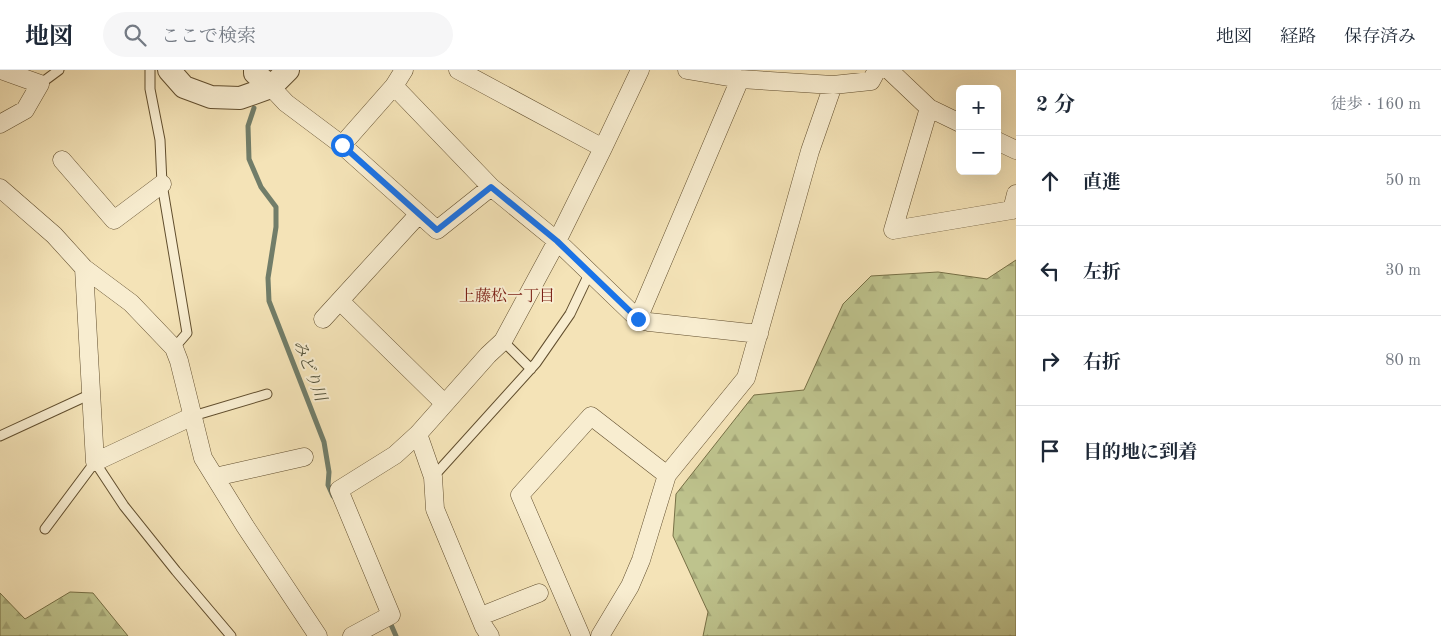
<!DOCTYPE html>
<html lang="ja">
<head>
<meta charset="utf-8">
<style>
  :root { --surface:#fff; --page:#f6f6f7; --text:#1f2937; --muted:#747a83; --line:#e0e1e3 }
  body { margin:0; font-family:"Old Standard TT","Noto Serif JP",serif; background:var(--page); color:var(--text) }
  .controls { position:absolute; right:15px; top:15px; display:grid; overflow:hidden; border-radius:8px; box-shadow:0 5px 20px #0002 }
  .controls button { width:45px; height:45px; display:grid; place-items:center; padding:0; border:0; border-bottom:1px solid var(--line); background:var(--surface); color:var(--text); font:25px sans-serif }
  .stop { position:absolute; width:15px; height:15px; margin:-11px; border:4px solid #1a73e8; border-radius:50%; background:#fff }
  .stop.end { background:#1a73e8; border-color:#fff; box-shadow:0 1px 5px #0008 }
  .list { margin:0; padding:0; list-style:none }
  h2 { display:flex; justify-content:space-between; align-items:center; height:65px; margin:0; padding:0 20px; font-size:21px }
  h2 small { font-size:16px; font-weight:400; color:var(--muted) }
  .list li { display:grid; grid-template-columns:32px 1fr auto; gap:15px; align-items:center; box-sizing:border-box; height:90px; padding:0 20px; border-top:1px solid var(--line) }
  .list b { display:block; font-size:19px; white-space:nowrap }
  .list em { font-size:16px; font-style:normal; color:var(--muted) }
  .icon { flex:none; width:28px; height:28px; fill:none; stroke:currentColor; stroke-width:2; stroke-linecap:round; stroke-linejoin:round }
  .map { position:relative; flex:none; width:1016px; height:566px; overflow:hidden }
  header { display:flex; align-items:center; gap:30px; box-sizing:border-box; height:70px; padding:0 25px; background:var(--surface); border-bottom:1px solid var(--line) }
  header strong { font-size:24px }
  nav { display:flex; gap:28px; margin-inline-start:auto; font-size:18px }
  .search { width:350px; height:45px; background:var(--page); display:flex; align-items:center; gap:12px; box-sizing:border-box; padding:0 18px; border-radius:28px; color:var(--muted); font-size:19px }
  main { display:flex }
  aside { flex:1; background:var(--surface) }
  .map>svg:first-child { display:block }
  .forest { fill:url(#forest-firs); stroke:#777046 }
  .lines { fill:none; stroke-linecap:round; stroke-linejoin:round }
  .stream { stroke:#717d69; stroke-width:5 }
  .service-casing { stroke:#614e2e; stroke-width:11 }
  .minor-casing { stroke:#614e2e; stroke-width:19 }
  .tertiary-casing { stroke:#614e2e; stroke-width:24 }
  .service { stroke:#f8edd0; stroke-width:9 }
  .minor { stroke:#f8edd0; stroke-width:18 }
  .tertiary { stroke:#f8edd0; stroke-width:22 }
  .route { stroke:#1a73e8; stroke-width:6 }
  .labels { text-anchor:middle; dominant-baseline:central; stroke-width:4; stroke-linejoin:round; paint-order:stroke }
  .neighbourhood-label { font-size:16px; fill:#7a1f14; stroke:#f8edd0 }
  .water-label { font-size:16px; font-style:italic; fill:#56553d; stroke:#f8edd0 }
</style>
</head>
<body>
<header>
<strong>地図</strong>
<div class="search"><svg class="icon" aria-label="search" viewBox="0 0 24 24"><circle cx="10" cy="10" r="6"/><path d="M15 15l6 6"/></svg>ここで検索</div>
<nav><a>地図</a><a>経路</a><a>保存済み</a></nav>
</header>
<main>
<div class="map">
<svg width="1016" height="566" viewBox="0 0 1016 566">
  <defs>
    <pattern id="forest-firs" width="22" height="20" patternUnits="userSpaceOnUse" patternTransform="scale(1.25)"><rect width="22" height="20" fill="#bec38d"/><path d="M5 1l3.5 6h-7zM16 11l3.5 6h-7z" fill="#a4a778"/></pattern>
  </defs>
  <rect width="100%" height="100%" fill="#f4e3b7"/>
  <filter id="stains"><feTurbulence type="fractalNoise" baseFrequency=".004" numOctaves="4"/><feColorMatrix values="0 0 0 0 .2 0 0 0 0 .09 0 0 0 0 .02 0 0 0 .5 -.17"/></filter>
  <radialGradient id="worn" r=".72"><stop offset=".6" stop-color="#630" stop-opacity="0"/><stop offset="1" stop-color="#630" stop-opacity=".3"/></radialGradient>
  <path class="forest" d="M1016 190V566H703L708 542 673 466 676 424 754 325 804 320 843 234 871 206 938 202 987 209Z
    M70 522 93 523 128 566H0V523L25 549Z"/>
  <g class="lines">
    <path class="stream" d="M254 38 248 56 249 89 261 117 276 137V157L268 208 269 231 324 372 329 402 328 415 333 426
      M389 550 396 566"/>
    <g class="service-casing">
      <path id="service" d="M150 0V19L160 70 162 114 187 263 174 278
        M40 14 59 0
        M503 271 531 299
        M193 346 267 324
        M0 366 91 324
        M433 407 536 293 570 244 589 204
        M45 459 95 392 124 436 176 501 231 566"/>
    </g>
    <g class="minor-casing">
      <path id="minor" d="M458 0 603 78
        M687 0 740 9 833 15 871 11 877 0
        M889 0 929 38 960 53
        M740 9 638 249 649 252 759 264
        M394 16 491 117
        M271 17 286 33 342 75 437 160 491 117 557 171 638 249
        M929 38 893 160 1012 140 1016 124
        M0 54 25 40 40 14 1 0
        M997 71 1016 80
        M342 75 394 16 404 0
        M62 90 114 150 162 114
        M0 118 54 165 84 198 131 233 174 278 179 291 203 388 245 456 318 566
        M84 198 95 392 193 346
        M340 231 444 333
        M323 249 418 145
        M418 364 433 407 435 439 484 557 490 566
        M215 407 304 387
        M481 546 539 523
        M352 566 391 545 339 420 395 385 418 364 488 285 503 271 557 171 603 78 640 0
        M581 566 520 425 591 346 667 405
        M600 566 630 516 641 490 667 405 746 308 810 81 833 15"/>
    </g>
    <g class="tertiary-casing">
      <path id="tertiary" d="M169 0 184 17 211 27 240 28 271 17 288 0
        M255 0V3L271 17"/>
    </g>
    <use href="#service" class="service"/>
    <use href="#minor" class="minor"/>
    <use href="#tertiary" class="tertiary"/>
  </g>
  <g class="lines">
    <path class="route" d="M342 75 437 160 491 117 557 171 638 249"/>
  </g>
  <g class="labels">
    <g class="neighbourhood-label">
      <text x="507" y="227">上藤松一丁目</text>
    </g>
    <g class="water-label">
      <text transform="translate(309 301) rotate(69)">みどり川</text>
    </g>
  </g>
  <rect width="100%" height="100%" filter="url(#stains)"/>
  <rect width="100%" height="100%" fill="url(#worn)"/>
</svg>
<div class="controls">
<button>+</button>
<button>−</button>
</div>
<div class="stop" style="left:342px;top:75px"></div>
<div class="stop end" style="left:638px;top:249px"></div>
</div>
<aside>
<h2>2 分<small>徒歩 · 160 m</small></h2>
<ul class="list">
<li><svg class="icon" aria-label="ahead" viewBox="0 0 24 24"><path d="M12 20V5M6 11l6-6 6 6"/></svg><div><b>直進</b></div><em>50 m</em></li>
<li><svg class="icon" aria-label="left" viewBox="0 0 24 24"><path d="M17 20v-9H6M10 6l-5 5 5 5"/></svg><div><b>左折</b></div><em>30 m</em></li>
<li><svg class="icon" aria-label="right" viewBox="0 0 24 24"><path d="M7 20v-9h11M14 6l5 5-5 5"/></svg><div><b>右折</b></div><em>80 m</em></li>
<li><svg class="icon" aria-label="arrive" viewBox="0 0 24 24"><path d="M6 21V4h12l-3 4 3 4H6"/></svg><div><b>目的地に到着</b></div></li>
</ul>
</aside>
</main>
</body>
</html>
